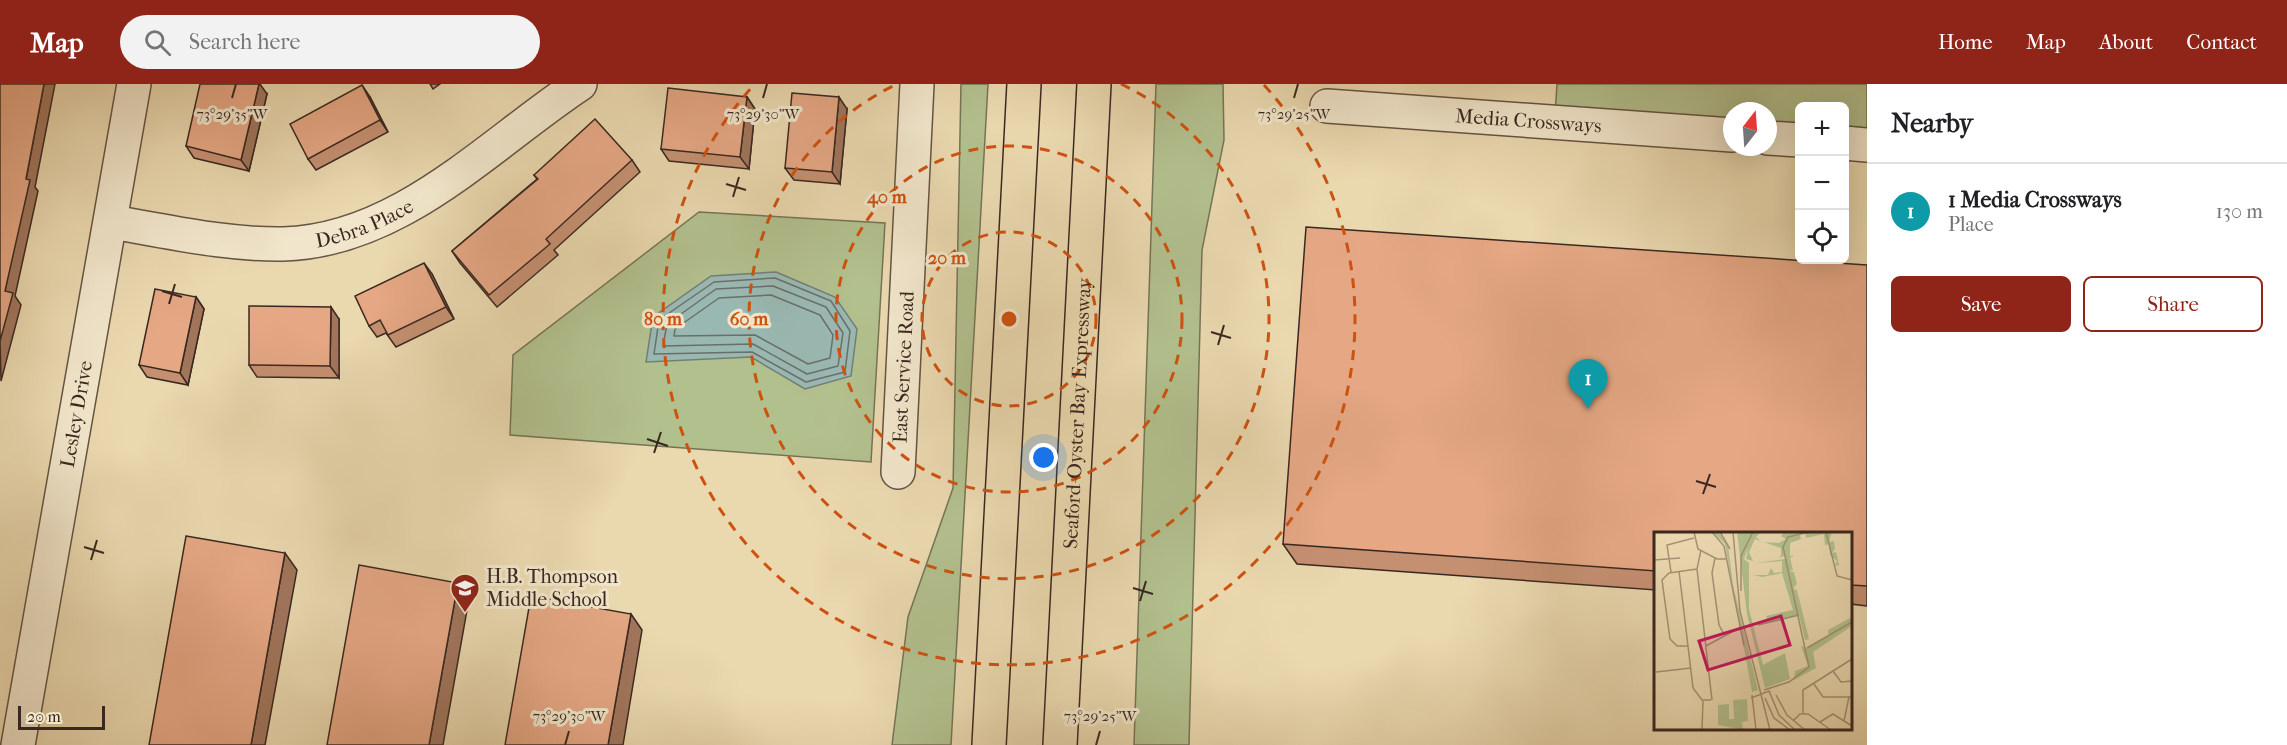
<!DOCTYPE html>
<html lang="en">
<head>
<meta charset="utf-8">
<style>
  :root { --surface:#fff; --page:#f2f2f2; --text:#202124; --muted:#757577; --line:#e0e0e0; --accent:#8f2418 }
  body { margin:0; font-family:"IM FELL French Canon",serif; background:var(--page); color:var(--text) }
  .controls { position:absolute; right:18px; top:18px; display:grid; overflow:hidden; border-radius:9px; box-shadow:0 6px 24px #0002 }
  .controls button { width:54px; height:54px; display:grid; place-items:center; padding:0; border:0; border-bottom:2px solid var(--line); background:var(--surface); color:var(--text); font:30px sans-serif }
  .compass { position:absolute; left:1723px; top:18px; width:54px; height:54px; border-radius:50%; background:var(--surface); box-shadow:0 6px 24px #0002; rotate:17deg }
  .scale { position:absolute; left:18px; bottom:15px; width:87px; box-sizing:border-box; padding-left:6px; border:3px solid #3a2820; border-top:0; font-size:16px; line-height:21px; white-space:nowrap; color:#3a2820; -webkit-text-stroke:4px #f1e6cb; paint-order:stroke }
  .you { position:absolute; left:1044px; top:374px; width:21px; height:21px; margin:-15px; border:4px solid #fff; border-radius:50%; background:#1a73e8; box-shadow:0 0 0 9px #1a73e833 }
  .badge { display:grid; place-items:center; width:39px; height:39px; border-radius:50%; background:var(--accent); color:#fff; font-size:20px; font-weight:700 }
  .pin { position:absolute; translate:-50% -50px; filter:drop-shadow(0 2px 3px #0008) }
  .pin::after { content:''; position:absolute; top:32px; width:21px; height:18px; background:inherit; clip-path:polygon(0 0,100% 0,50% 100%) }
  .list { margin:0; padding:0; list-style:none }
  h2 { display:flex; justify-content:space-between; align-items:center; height:78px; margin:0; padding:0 24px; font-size:26px }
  h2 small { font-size:20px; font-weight:400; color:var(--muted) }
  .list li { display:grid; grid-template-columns:39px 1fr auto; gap:18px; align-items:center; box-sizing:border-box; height:96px; padding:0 24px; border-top:2px solid var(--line) }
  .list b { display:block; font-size:22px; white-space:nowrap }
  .list p { margin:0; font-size:20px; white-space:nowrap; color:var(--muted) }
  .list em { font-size:20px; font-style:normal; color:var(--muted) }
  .actions { display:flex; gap:12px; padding:18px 24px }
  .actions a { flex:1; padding:14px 0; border:2px solid var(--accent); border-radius:9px; text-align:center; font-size:21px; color:var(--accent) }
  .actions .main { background:var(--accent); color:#fff }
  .icon { flex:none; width:33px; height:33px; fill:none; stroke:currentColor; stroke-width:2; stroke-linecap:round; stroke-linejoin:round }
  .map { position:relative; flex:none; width:1867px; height:661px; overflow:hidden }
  header { display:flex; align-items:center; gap:36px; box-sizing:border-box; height:84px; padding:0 30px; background:var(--accent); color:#fff }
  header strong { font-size:28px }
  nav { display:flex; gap:33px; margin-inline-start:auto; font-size:21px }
  .search { width:420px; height:54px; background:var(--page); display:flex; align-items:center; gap:15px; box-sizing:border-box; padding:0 21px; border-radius:33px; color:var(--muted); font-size:22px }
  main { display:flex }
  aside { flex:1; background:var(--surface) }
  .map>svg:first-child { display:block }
  .green { fill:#b2c08e; stroke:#767457; stroke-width:1.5 }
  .water { fill:#99b8b2; stroke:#737e78; stroke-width:1.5 }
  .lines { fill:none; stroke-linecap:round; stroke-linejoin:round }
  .shore { stroke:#6a7069; stroke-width:1.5 }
  .minor-casing { stroke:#665444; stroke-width:36 }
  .highway-casing { stroke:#3a2820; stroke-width:36 }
  .minor { stroke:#f1e6cb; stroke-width:33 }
  .highway { stroke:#ead8af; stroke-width:33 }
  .wall { fill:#c59072; stroke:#3a2820; stroke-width:1.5 }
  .shaded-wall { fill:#a0755c; stroke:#3a2820; stroke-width:1.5 }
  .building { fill:#e5a784; stroke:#3a2820; stroke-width:1.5 }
  .ticks { fill:none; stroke:#3a2820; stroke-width:2 }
  .ring { fill:none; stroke:#ce520f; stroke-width:3; stroke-dasharray:10 8 }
  .labels { text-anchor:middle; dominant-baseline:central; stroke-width:6; stroke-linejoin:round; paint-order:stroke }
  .street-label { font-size:20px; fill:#3a2820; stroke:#f1e6cb }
  .poi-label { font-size:20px; fill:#3a2820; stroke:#f1e6cb; text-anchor:start }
  .inset-road { fill:none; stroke:#a49276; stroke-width:1.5 }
  .view { fill:#c2185b; fill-opacity:0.15; stroke:#c2185b; stroke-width:3 }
  .inset-edge { fill:none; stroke:#3a2820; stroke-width:3 }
  .ticks-label { font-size:15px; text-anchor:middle; fill:#3a2820; stroke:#f1e6cb; stroke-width:6; stroke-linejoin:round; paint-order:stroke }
  .centre { fill:#ce520f; stroke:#f1e6cb; stroke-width:3 }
  .ring-label { font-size:18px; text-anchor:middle; font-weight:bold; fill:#ce520f; stroke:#f1e6cb; stroke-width:6; stroke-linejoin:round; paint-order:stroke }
</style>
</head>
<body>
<header>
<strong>Map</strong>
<div class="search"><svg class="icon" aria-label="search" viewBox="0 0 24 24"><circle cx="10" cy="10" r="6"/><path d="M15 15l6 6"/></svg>Search here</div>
<nav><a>Home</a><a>Map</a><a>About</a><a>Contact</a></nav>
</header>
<main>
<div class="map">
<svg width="1867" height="661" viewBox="0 0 1867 661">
  <rect width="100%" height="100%" fill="#ead8af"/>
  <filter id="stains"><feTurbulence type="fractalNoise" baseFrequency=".00333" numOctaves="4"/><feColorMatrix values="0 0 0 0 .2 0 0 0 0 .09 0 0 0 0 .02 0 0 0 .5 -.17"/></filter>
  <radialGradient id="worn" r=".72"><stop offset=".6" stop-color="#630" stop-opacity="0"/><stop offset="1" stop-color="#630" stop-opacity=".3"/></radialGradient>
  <path class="green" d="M961 0H988L951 661H892L908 533 953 404Z
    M1156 0H1223L1224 56 1202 166 1189 661H1134Z
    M1557 0H1867V57L1845 55 1844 22H1800L1799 51 1768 49V27H1732V46L1555 32Z
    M699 128 885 139 871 378 510 351 513 271Z"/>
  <path class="water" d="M776 188 835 213 857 245 851 292 805 305 751 273 646 278 653 233 711 192Z"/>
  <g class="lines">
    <path class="shore" d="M775 194 831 217 850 247 845 288 806 298 752 268 654 270 659 236 714 198Z
      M773 202 826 223 843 249 838 282 807 290 753 260 663 262 667 240 716 205Z
      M771 211 820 231 833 251 830 274 808 280 755 251 674 252 675 245 719 214Z"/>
    <g class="minor-casing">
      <g id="minor">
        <path id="s1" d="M1327 22 1732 51"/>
        <path d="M1768 54 1800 56"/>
        <path d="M1844 59 1867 61"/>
        <path id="s2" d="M111 138C167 147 225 161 283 160 400 157 488 61 580 0"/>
        <path id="s3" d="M898 388 917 0"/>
        <path id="s4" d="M18 661 134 0"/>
      </g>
    </g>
    <g class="highway-casing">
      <g id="highway">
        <path d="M989 661 1024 0"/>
        <path id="s5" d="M1060 661 1094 0"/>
      </g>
    </g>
    <use href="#minor" class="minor"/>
    <use href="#highway" class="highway"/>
  </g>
  <path class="wall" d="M430 0H440L433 5Z
    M267 10 249 87 194 74 186 62Z
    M370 13 388 48 316 86 308 75Z
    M747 13 755 25 749 85 669 77 661 65Z
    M847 25 840 100 794 96 785 84Z
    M632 76 640 88 554 166 558 171 497 223 460 179 452 167 537 95 534 91Z
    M1867 181V522L1851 520V450H1656V506L1297 480 1283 460Z
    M432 190 454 235 396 263 386 249 377 253 369 242Z
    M196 213 204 225 188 301 147 293 139 281Z
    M339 235V294L257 293 249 281Z"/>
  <path class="shaded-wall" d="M44 0H55L35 103 38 107 15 212 21 221 1 297 0 257 5 207Z
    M259 0H260L267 10 249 87 241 76Z
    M362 1 370 13 388 48 380 36Z
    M747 13 755 25 749 85 740 73Z
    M839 13 847 25 840 100 832 88Z
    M424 179 432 190 454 235 446 223Z
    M196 213 204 225 188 301 180 289Z
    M331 223 339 235V294L330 282Z
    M285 469 297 486 265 661H251Z
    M458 499 469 515 443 661H429Z
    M631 530 642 546 623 661H608Z"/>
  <path class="building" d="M0 0H44L26 95 30 96 5 207 13 209 0 257Z
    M200 0H259L241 76 186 62Z
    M362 1 380 36 308 75 290 40Z
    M668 4 747 13 740 73 661 65Z
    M792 9 839 13 832 88 785 84Z
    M595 35 632 76 546 155 550 160 489 211 452 167 538 95 534 91Z
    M1306 143 1867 181V502L1851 501V450H1656V487L1283 460Z
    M424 179 446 223 388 251 380 236 369 242 355 212Z
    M155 205 196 213 180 289 139 281Z
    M249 222 331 223 330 282 249 281Z
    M186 452 285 469 251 661H149Z
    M359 481 458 499 429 661H327Z
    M531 512 631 530 608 661H505Z"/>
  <path class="ticks" d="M232 14 236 0M763 14 767 0M1294 14 1298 0M726 100 746 106M733 113 739 93M162 207 182 213M169 220 175 200M1211 248 1231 254M1218 261 1224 241M647 355 668 362M654 369 661 348M1696 397 1716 403M1703 410 1710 390M84 463 104 469M91 476 97 456M1133 504 1153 510M1140 517 1146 497M565 661 569 647M1096 661 1100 647"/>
  <g class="ring">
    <circle cx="1009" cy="235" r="87"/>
    <circle cx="1009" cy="235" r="173"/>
    <path d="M1121 0A260 260 0 1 1 897 0"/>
    <path d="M1264 1A346 346 0 1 1 754 1"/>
  </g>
  <defs>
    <g id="school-pin" transform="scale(1.5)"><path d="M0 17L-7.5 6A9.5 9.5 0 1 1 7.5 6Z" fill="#8f2418" stroke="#f1e6cb"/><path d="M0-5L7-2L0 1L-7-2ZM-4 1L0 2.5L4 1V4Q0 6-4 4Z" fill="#fff"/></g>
  </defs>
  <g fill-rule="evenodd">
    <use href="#school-pin" x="465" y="504"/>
  </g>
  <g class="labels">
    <g class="street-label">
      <text stroke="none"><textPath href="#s1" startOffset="202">Media Crossways</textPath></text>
      <text stroke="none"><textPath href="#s2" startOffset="258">Debra Place</textPath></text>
      <text stroke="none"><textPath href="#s3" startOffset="105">East Service Road</textPath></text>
      <text stroke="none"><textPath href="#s4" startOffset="336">Lesley Drive</textPath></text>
      <text stroke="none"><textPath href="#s5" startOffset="332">Seaford-Oyster Bay Expressway</textPath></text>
    </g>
    <g class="poi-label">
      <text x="486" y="492">H.B. Thompson<tspan x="486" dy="23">Middle School</tspan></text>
    </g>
  </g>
  <g transform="translate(1654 448)">
    <rect width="198" height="198" fill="#ead8af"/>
    <path d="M59 0H64L74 13 79 53 104 158 98 160 71 12ZM83 0H107L102 5 108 10 125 11 132 7 127 4 130 0H178L175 10 180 9 181 17 178 21 182 20 185 33 181 34 183 29 176 23 175 12 171 13 170 2 152 6 151 1 146 3 147 7 136 11V24L140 23 136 26 139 38 135 39 140 40 143 52 139 56 142 55 139 57 143 58 155 107 151 108 145 83 114 90 112 84 139 78 128 41 108 45 99 43H114L117 36 120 41 128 40V29L101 31 131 27V24L123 26 127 24V16L101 7 95 20 99 29 92 27 94 16 90 27 95 31V77L109 133 131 121 136 147 111 156 93 82ZM198 85V94L159 120 162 136 140 148 141 139 154 134 147 114 152 116 175 104 174 98ZM93 167 94 189 88 190 89 198 64 193V173L75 172V187H80L79 168Z" fill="#b2c08e"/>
    <path class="inset-road" d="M40 0 44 17 63 27H72M58 0 70 14 90 114M66 0 76 17M79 0 86 79 116 198M172 0 183 44 198 48M47 18 43 37 58 168M61 26 58 41 65 93 70 102M0 28 26 26M25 39 39 156 48 168H57M17 40 13 13 40 6M87 59V24L99 0M104 93 145 83M34 114H23L16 107 8 48 15 41 43 37M52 114 85 96M153 116 198 90M0 118V197M179 139 187 150 198 149M2 140 37 136M160 152 169 165H198M110 158 135 150 155 135 129 15 134 5 155 0M98 163 102 198M122 163 133 183 151 198M97 166 115 159 125 183 141 198M111 166 120 186 136 198M149 181V158L198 127M139 189 146 182H154L177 198M190 189 195 165M166 190 179 182 198 194M48 198 49 169"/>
    <path class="view" d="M127 84 136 113 54 138 45 109Z"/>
    <rect width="198" height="198" class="inset-edge"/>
  </g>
  <g class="ticks-label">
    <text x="232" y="35">73°29'35"W</text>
    <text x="763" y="35">73°29'30"W</text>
    <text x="1294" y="35">73°29'25"W</text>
    <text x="569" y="637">73°29'30"W</text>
    <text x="1100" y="637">73°29'25"W</text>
  </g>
  <circle cx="1009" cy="235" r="9" class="centre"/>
  <g class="ring-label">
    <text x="887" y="119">40 m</text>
    <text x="947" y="180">20 m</text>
    <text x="663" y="241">80 m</text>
    <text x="749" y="241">60 m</text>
  </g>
  <rect width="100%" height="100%" filter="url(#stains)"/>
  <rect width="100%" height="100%" fill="url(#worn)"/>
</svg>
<div class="controls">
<button>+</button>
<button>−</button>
<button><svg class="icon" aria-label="locate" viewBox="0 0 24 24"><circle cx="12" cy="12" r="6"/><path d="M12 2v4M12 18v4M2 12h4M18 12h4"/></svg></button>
</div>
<svg class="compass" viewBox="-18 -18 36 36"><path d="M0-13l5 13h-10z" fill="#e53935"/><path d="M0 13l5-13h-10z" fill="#757577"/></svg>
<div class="scale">20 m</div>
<div class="you"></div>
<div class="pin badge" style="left:1588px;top:325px;background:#0f9aa8">1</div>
</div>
<aside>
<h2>Nearby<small></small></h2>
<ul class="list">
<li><span class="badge" style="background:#0f9aa8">1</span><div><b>1 Media Crossways</b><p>Place</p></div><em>130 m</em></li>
</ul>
<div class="actions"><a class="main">Save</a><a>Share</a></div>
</aside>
</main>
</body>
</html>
